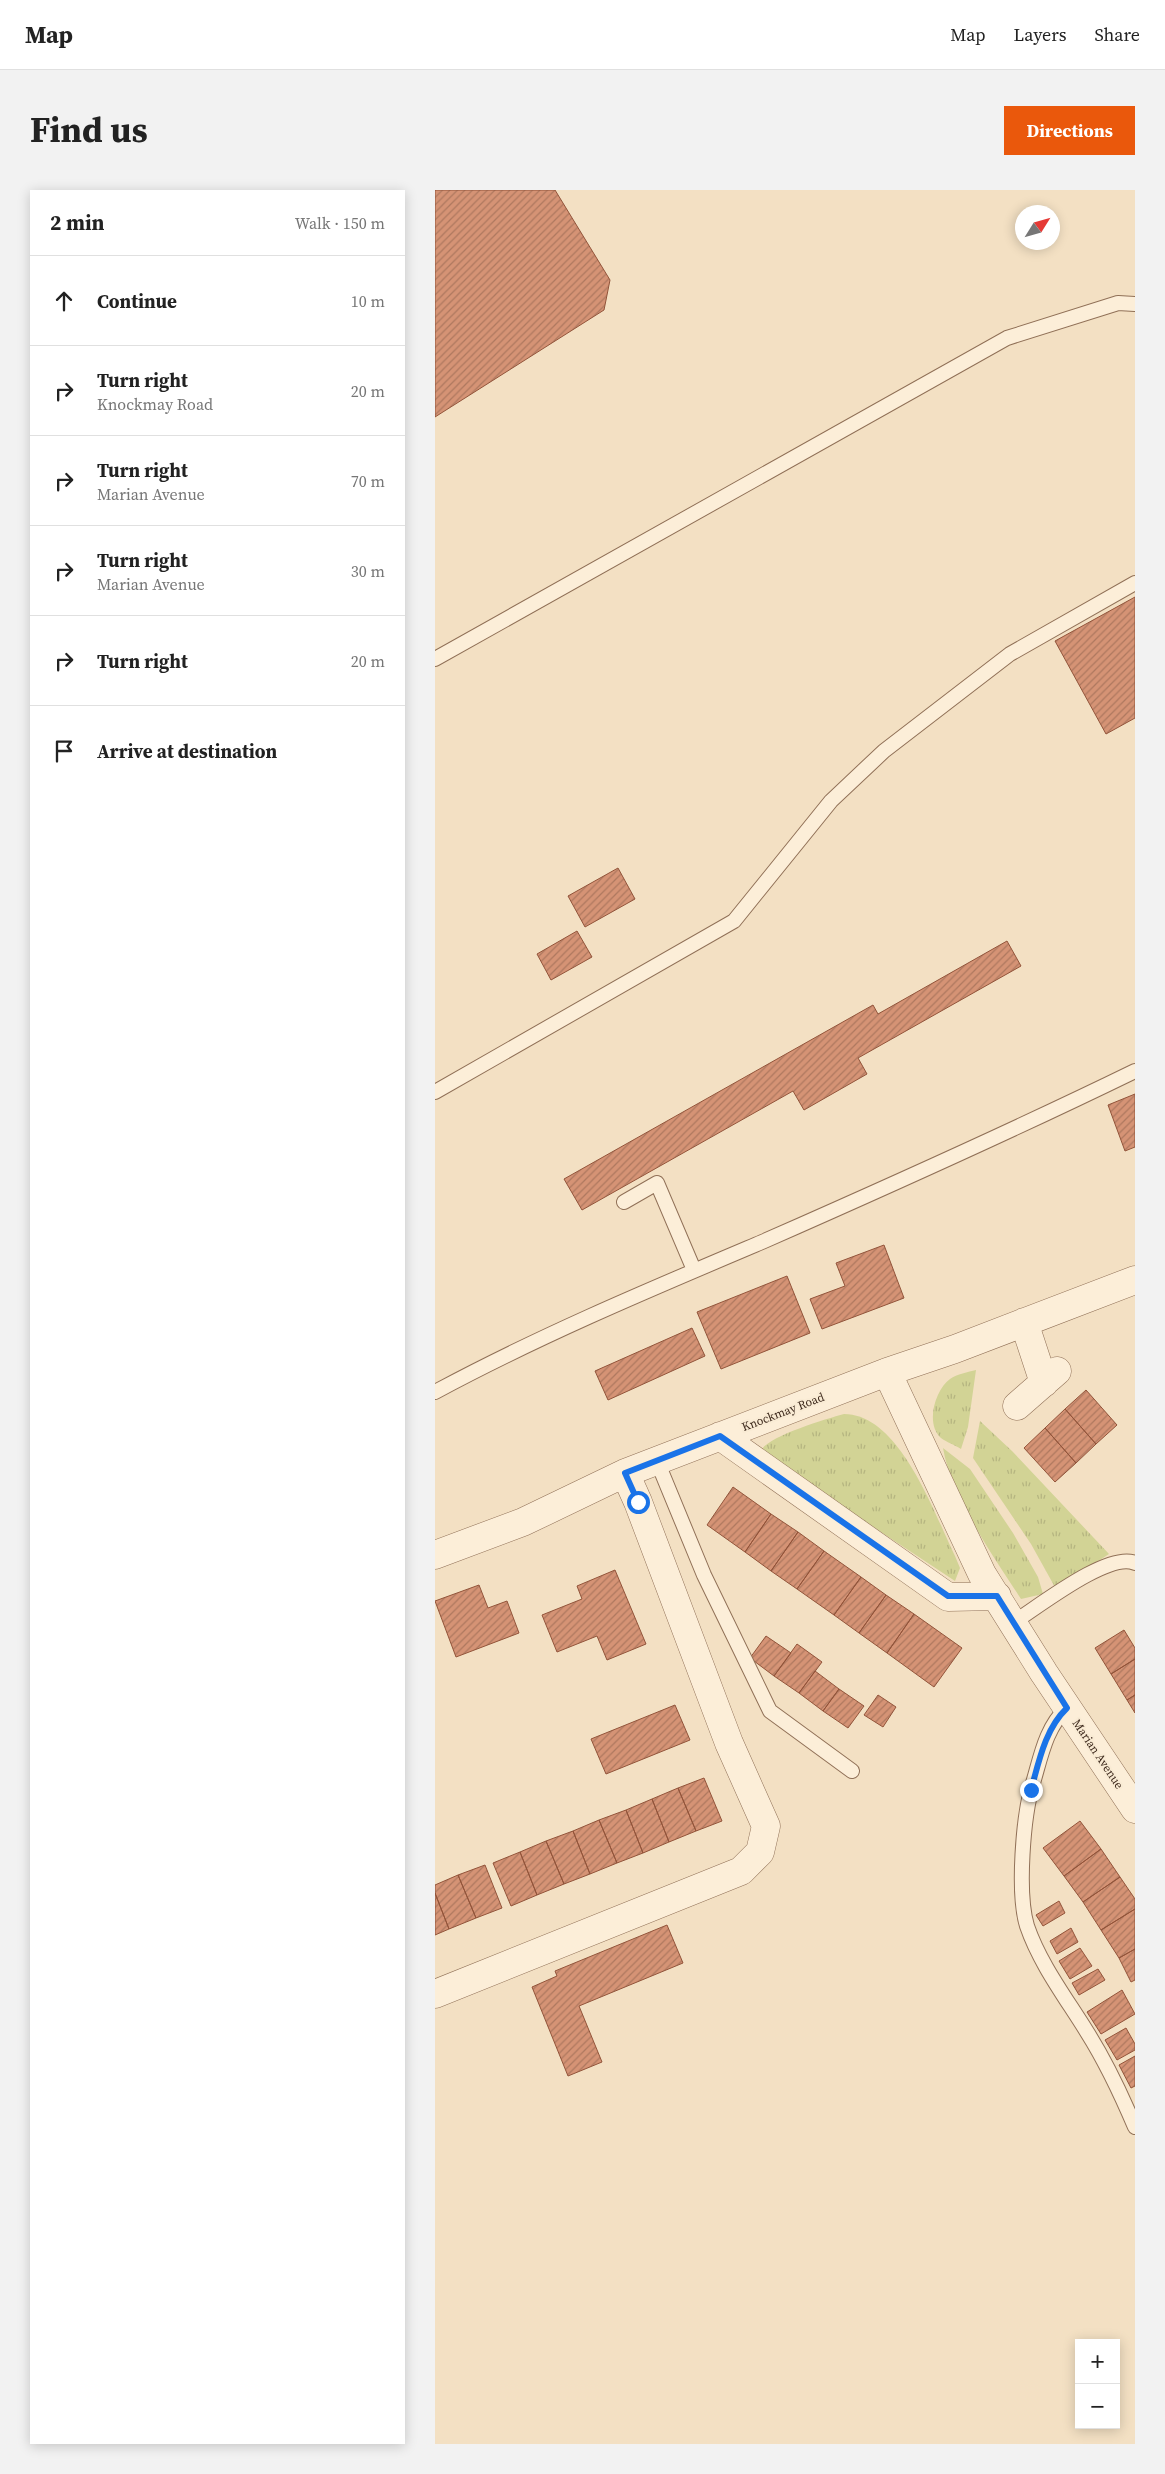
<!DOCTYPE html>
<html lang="en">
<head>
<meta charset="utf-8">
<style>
  :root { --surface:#fff; --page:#f2f2f2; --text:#222; --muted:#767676; --line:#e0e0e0; --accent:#ea580c }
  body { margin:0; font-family:"Source Serif 4",serif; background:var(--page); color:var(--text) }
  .controls { position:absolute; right:15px; bottom:15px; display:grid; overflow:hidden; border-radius:0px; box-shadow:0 2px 12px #0003 }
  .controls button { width:45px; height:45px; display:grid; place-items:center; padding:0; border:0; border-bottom:1px solid var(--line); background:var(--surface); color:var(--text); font:25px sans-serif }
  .compass { position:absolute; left:580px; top:15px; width:45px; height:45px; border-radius:50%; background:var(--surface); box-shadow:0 2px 12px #0003; rotate:53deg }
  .stop { position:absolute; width:15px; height:15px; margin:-11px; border:4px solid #1a73e8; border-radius:50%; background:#fff }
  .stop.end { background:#1a73e8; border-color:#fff; box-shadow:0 1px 5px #0008 }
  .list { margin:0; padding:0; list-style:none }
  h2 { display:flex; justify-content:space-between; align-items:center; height:65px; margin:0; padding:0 20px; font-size:21px }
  h2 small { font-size:16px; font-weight:400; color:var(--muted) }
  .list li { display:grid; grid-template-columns:32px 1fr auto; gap:15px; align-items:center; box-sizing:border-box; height:90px; padding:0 20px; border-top:1px solid var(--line) }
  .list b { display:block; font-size:19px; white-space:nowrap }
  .list p { margin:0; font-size:16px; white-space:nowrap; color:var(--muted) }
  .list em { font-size:16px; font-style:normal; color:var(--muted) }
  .icon { flex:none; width:28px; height:28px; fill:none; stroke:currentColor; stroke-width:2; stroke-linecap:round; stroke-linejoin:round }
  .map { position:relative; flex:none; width:700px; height:2254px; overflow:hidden; border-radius:0px }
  header { display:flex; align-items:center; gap:30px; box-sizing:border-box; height:70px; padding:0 25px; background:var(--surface); border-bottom:1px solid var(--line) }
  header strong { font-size:24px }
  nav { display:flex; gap:28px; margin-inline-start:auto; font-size:18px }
  .intro { display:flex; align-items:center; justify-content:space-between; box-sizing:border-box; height:120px; padding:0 30px }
  h1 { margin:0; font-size:35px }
  .button { padding:12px 22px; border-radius:0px; background:var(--accent); color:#fff; font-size:18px; font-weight:700 }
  main { display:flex; gap:30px; padding:0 30px }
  aside { flex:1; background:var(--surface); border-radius:0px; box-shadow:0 2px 12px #0003 }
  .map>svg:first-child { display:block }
  .grass { fill:url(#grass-tufts) }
  .building { fill:url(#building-hatch); stroke:#92543a }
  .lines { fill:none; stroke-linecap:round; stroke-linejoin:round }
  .service-casing { stroke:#907057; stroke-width:16 }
  .minor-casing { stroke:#907057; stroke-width:29 }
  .service { stroke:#fceed8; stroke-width:14 }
  .minor { stroke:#fceed8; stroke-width:28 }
  .route { stroke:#1a73e8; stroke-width:6 }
  .labels { text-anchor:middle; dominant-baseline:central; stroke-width:4; stroke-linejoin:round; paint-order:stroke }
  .street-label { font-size:12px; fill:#3e2a1d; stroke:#f9ebd4 }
</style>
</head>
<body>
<header>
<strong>Map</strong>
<nav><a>Map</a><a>Layers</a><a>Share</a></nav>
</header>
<div class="intro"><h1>Find us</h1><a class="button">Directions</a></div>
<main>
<aside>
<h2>2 min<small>Walk · 150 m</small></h2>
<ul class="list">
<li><svg class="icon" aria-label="ahead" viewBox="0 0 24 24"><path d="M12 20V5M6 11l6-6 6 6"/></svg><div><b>Continue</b></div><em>10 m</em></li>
<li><svg class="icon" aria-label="right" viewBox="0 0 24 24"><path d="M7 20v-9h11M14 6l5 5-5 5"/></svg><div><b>Turn right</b><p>Knockmay Road</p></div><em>20 m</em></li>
<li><svg class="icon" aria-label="right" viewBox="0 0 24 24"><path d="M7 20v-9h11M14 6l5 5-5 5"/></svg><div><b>Turn right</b><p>Marian Avenue</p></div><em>70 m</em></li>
<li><svg class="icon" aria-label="right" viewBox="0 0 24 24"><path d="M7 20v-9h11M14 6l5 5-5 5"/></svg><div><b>Turn right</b><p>Marian Avenue</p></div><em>30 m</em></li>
<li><svg class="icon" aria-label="right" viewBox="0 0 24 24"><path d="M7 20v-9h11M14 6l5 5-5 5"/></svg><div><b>Turn right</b></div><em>20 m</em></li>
<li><svg class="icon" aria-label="arrive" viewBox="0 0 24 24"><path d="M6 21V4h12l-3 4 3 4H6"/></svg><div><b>Arrive at destination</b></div></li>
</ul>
</aside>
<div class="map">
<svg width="700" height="2254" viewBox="0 0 700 2254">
  <defs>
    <pattern id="grass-tufts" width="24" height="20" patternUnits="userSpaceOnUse" patternTransform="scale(1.25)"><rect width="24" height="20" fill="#d2d395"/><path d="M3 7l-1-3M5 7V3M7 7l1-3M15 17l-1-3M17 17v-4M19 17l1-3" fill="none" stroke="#b5b580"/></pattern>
    <pattern id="building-hatch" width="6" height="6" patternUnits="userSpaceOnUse" patternTransform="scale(1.25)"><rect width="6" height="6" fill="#d59375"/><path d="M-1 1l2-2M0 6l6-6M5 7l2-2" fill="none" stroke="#ae785f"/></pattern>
  </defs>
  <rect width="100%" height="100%" fill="#f3e0c3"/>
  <path class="grass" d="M541 1180 533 1237 526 1259C520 1255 511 1252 506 1248 490 1234 500 1200 515 1189 522 1184 533 1182 541 1180Z
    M409 1224C465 1224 499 1323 520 1366L525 1378 520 1391 331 1266 327 1259C337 1245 391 1229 409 1224Z
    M545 1231 577 1261 674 1364 621 1399 596 1354 538 1268Z
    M508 1258 535 1279 578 1343 603 1387 608 1404 586 1409C559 1367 516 1307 508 1258Z"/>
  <path class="building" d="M0 0H120L175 90 169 120 0 227Z
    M700 407V528L671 544 620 451Z
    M183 678 200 709 150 737 133 706Z
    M142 741 157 767 116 790 102 764Z
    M572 751 586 776 423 868 432 884 369 920 358 901 147 1020 129 989 438 815 443 824Z
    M700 904V957L690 961 673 915Z
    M449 1055 469 1108 387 1139 375 1109 410 1096 401 1073Z
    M352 1086 375 1143 286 1179 262 1122Z
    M257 1138 270 1166 173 1210 160 1181Z
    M651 1200 682 1235 661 1254 630 1219Z
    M630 1219 661 1254 641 1273 610 1238Z
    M610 1238 641 1273 620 1292 589 1258Z
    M298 1297 336 1324 310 1362 272 1335Z
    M336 1324 363 1342 336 1381 310 1362Z
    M363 1342 389 1361 362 1399 336 1381Z
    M389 1361 426 1387 399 1425 362 1399Z
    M180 1380 211 1454 172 1470 162 1446 122 1462 107 1425 147 1409 142 1396Z
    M426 1387 451 1405 424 1443 399 1425Z
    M44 1395 53 1418 72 1411 84 1443 21 1467 0 1411Z
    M451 1405 479 1424 452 1463 424 1443Z
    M479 1424 527 1458 499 1497 452 1463Z
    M689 1440 700 1458V1469L676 1484 660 1458Z
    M331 1446 356 1463 339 1486 315 1468Z
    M362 1454 387 1472 364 1503 339 1486Z
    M700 1469V1505L692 1510 676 1484Z
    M380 1481 404 1499 388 1521 364 1503Z
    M404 1499 429 1516 413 1538 388 1521Z
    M443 1505 461 1517 448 1537 429 1525Z
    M700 1505V1523L692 1510Z
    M240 1515 255 1550 171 1584 156 1549Z
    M269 1588 287 1631 261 1641 243 1598Z
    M243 1598 261 1641 234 1652 217 1609Z
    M217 1609 234 1652 208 1663 191 1620Z
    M191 1620 208 1663 182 1673 164 1630Z
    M164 1630 182 1673 155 1684 138 1641Z
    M645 1631 666 1659 629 1686 608 1658Z
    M138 1641 155 1684 129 1694 111 1651Z
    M111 1651 129 1694 102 1705 85 1662Z
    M666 1659 685 1687 648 1712 629 1686Z
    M85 1662 102 1705 76 1716 58 1673Z
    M50 1675 67 1718 41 1728 23 1685Z
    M23 1685 41 1728 14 1739 0 1703V1695Z
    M685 1687 700 1709V1719L666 1740 648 1712Z
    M0 1703 14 1739 0 1745Z
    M624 1711 630 1723 608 1736 601 1725Z
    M700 1719V1759L684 1768 666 1740Z
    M232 1735 248 1773 144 1816 167 1872 133 1886 97 1797 122 1786 120 1781Z
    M636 1738 643 1752 622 1764 615 1751Z
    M645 1758 657 1776 635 1789 624 1771Z
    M700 1759V1790L696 1792 684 1768Z
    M663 1779 670 1790 644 1805 637 1793Z
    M687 1800 700 1824 666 1844 652 1822Z
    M691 1838 700 1854V1860L682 1870 670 1850Z
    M700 1866V1896L696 1898 684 1875Z"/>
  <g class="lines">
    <g class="service-casing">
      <path id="service" d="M0 469 572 148 683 113 700 114
        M0 902 299 731 396 611 449 561 575 464 700 393
        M189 1012 222 993 259 1080
        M0 1202C106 1145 216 1099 327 1052 452 997 577 941 700 881
        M222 1271 269 1385 335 1521 417 1581
        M579 1432C603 1417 674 1361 700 1373
        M632 1518C611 1537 606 1566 598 1593 588 1626 582 1703 592 1736 605 1774 631 1808 652 1842 671 1872 686 1904 700 1937"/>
    </g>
    <g class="minor-casing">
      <path id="minor" d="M589 1132 609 1193
        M452 1182 547 1384 609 1483 700 1619
        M582 1216 622 1181
        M285 1246 513 1407 562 1406
        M0 1365 88 1332 190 1283 452 1182 520 1159 700 1090
        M0 1804 306 1681 325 1662 331 1636 294 1553 203 1312 190 1283"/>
    </g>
    <use href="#service" class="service"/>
    <use href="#minor" class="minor"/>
  </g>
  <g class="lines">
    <path class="route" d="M203 1312 190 1283 285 1246 513 1406H562L632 1518C610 1539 604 1571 596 1600"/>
  </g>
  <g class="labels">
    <g class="street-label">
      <text transform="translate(348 1222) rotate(-21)">Knockmay Road</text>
      <text transform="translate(663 1564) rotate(56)">Marian Avenue</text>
    </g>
  </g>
</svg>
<div class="controls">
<button>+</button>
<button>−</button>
</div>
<svg class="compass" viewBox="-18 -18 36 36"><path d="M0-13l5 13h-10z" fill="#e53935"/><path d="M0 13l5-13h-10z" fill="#767676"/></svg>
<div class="stop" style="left:203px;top:1312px"></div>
<div class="stop end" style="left:596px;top:1600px"></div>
</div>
</main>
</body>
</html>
